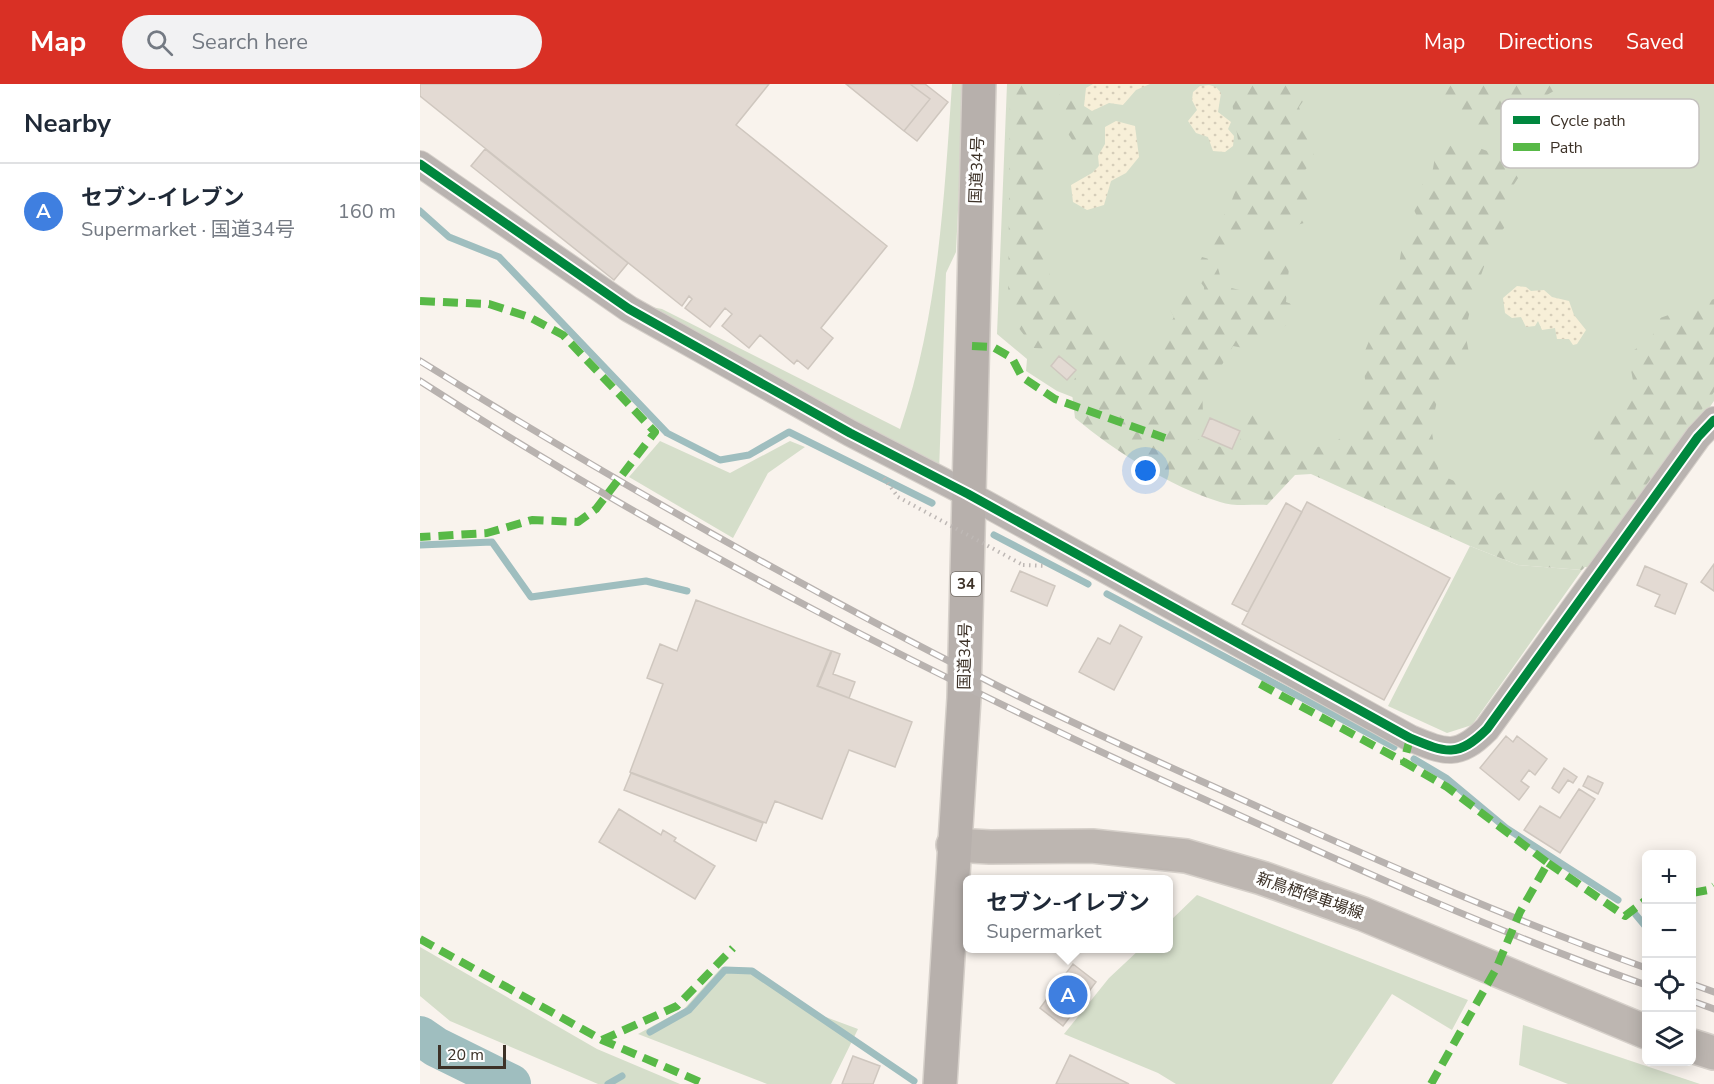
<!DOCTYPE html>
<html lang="en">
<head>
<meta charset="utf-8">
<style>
  :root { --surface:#fff; --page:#f2f2f3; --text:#1f2937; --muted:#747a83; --line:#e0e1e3; --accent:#d93025 }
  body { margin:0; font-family:"Nunito Sans","Noto Sans JP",sans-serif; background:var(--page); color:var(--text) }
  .controls { position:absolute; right:18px; bottom:18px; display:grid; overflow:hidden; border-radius:9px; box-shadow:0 3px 15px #0003 }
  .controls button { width:54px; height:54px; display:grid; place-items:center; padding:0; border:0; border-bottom:2px solid var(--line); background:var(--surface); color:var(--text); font:30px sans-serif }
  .scale { position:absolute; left:18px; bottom:15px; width:68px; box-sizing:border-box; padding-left:6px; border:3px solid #3c3127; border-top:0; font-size:16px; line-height:21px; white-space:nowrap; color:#3c3127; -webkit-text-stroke:4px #fff; paint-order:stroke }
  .you { position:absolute; left:726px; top:387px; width:21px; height:21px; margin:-15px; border:4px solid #fff; border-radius:50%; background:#1a73e8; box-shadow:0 0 0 9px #1a73e833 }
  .badge { display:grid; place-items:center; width:39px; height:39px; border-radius:50%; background:var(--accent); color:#fff; font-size:20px; font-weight:700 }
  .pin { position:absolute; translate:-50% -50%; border:3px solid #fff; box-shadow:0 2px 6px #0006 }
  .popup { position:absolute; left:543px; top:791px; width:210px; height:78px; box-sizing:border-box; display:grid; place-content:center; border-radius:9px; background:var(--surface); filter:drop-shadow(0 2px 4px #0005); font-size:20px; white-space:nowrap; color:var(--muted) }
  .popup b { font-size:22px; color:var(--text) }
  .popup::after { content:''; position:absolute; left:50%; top:100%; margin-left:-12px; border:12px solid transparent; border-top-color:var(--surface) }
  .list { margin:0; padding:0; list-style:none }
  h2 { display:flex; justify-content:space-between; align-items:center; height:78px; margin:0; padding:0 24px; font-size:26px }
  h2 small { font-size:20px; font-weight:400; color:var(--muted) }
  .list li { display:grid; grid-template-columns:39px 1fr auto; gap:18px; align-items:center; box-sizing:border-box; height:96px; padding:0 24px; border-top:2px solid var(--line) }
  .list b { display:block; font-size:22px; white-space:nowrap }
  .list p { margin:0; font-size:20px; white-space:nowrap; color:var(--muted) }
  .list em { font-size:20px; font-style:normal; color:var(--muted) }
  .icon { flex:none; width:33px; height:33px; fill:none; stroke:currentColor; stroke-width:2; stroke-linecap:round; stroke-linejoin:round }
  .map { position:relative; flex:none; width:1294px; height:1000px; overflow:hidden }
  header { display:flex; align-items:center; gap:36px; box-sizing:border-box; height:84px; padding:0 30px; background:var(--accent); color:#fff }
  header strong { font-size:28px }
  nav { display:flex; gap:33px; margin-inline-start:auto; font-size:21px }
  .search { width:420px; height:54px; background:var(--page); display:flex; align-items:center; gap:15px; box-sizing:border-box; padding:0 21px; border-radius:33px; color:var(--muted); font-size:22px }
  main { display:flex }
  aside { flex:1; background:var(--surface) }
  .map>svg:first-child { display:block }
  .green { fill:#d5deca }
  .forest { fill:url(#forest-firs) }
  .sand { fill:url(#sand-dots) }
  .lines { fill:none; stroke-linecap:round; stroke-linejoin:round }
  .stream { stroke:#9fbebf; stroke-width:7 }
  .river { stroke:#9fbebf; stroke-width:40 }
  .building { fill:#e3dad3; stroke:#cfc7bf; stroke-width:1.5 }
  .minor-casing { stroke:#d6d0ca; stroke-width:28 }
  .major-casing { stroke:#d6d0ca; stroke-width:36 }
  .highway-casing { stroke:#d6d0ca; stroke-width:36 }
  .path { stroke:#beb8b5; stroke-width:4; stroke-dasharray:1.5 4.5; stroke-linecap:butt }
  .minor { stroke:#b9b3b0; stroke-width:26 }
  .major { stroke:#bdb6b1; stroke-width:33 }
  .highway { stroke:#b7b0ac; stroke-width:33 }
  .rail-casing { stroke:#b8b2af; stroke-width:7 }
  .rail { stroke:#fff; stroke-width:4.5; stroke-dasharray:14; stroke-linecap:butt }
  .path-bridge { stroke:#beb8b5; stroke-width:4; stroke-dasharray:1.5 4.5; stroke-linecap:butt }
  .quiet { stroke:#58b947; stroke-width:8; stroke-dasharray:15 8; stroke-linecap:butt }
  .cycleway-casing { stroke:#fff; stroke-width:13 }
  .cycleway { stroke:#00873e; stroke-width:9 }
  .labels { text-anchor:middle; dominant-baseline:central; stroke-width:6; stroke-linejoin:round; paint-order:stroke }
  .shield { fill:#fff; stroke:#766f68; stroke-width:1.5 }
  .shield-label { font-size:15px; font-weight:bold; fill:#3c3127 }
  .street-label { font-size:16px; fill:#3c3127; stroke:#fff }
  .key { fill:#fff; stroke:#c4c1be; stroke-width:1.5 }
  .key-label { font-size:16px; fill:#3c3127 }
</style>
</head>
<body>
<header>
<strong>Map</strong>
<div class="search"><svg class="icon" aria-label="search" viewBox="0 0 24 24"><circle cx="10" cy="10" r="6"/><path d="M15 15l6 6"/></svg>Search here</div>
<nav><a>Map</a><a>Directions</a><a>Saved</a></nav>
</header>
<main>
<aside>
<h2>Nearby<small></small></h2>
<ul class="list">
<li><span class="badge" style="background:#3f7fe0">A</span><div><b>セブン-イレブン</b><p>Supermarket · 国道34号</p></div><em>160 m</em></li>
</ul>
</aside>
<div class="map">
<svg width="1294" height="1000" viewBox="0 0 1294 1000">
  <defs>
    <pattern id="forest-firs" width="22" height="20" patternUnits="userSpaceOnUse" patternTransform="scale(1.5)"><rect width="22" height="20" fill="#d5deca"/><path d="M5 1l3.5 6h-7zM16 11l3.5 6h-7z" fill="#b8bfae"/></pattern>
    <pattern id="sand-dots" width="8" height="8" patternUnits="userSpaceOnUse" patternTransform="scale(1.5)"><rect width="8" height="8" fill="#f7efd8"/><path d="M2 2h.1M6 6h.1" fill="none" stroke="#d5cdb9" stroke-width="1.8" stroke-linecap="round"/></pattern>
  </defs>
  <rect width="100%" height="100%" fill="#f9f3ed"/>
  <path class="green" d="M532 0H544L536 168 526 189 519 388 210 219 242 225 480 345C518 234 524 116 532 0Z
    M587 0H1294V317L1175 484 1096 475 897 385 841 387 637 307 606 287 607 275 577 250Z
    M240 357 310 389 370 357 385 363 348 389 313 454 209 393Z
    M1050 462 1098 481 1162 486 1052 641 1027 649 968 622Z
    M777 811 1048 916 1032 946 972 910 912 1000H756L738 989 644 950 689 894 720 865 748 864 749 838Z
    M0 863 177 965 260 1000H178L30 937 0 912Z
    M302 883 333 884 395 929 438 945 411 1000H347L218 950 264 925Z
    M1103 941 1280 1000H1148L1099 981Z"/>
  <path class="forest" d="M590 0H627L625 116 630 197 651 222 671 235 714 276 739 259 754 233 744 215 768 208 773 223 785 218 784 203 774 189 782 173 796 177 803 202 828 208 847 198 848 189 835 176 846 166 862 167 870 172 866 218 874 221 876 237 852 248 846 258 834 266 813 262 799 286 782 302 783 330 777 355 815 368 824 347 816 339 821 329 858 331 852 348 875 368 911 360 938 344 947 309 942 274 954 245 960 208 978 187 982 162 1000 139 989 115 1012 90 1017 62 1051 61 1070 68 1090 70 1102 88 1089 108 1090 137 1073 157 1053 214 1045 248 1051 280 1019 309 1011 343 1019 390 1071 414 1092 402 1156 408 1191 390 1189 373 1167 349 1187 324 1215 307 1208 270 1231 255 1240 234 1294 215V308L1188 460 1162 486 1098 481 1050 462 891 390 875 391 847 421C833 420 814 423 800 418 749 402 696 368 655 334L651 301 661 284 638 265 614 264 588 230Z
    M643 0H666L661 11 662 22C681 39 679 62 674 85L657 91 658 65 647 48 636 22Z
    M809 0H895L879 23 895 75 877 95 890 112 891 137 856 147 818 151 814 164 797 168 791 158V146L808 126 823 87Z
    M1012 0H1154C1126 8 1118 13 1111 43L1069 45 1029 30 1006 7Z"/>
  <path class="sand" d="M673 0H730L716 6 703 21 689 19 672 27 664 22 666 4Z
    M789 1 796 3 801 9 798 28 811 38 808 45 814 52 813 62 805 68 793 67 788 53 776 49 768 37 777 26 772 16 773 8 780 2Z
    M696 37 715 42 719 73 706 89 691 97 684 121 667 126 653 118 651 101 672 89 679 82 678 72 685 60V43Z
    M1097 202 1106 203 1111 207 1124 206 1132 213 1149 217 1154 231 1166 246 1157 260 1153 261 1149 255H1137L1135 244 1122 246 1118 237 1115 242 1106 243 1101 233 1092 234 1085 229 1083 214Z"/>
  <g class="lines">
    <path class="stream" d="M0 127 29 153 79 173 247 349 300 376 329 371 369 348 512 419
      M574 451 668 500
      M0 461 72 458 111 513 226 497 267 507
      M687 510 974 663
      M994 675 1026 694 1086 744 1198 816
      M1216 831 1226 843
      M230 948 269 926 305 886 332 887 494 997
      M188 1000 202 992"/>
    <path class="river" d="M0 952 16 963 91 1000"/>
  </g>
  <path class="building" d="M0 0H349L316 41 467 162 401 244 413 254 388 285 377 276 374 280 340 251 329 264 302 242 312 230 305 224 290 243 265 224 272 215 269 212 262 222 0 12Z
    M426 0H490L510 15 484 47Z
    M490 0H505L528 18 497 57 484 47 510 15Z
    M65 65 208 179 194 196 51 82Z
    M639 272 656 286 647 296 631 282Z
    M790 334 820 347 812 365 782 352Z
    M887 418 1030 494 964 616 822 540Z
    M866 419 882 428 828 528 812 520Z
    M1294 480V507L1281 498Z
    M1225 482 1267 500 1255 530 1235 522 1240 511 1217 501Z
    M600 487 635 502 627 522 591 507Z
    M276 516 411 567 397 602 492 638 475 683 429 666 402 735 355 717 346 739 210 688 243 600 227 594 240 560 257 567Z
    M700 541 722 553 694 606 659 588 678 554 690 560Z
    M412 567 420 570 413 590 435 598 429 614 398 602Z
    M1086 652 1093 658 1097 652 1127 675 1115 691 1109 686 1101 697 1109 703 1099 716 1060 684Z
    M1144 684 1157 693 1153 699 1148 696 1139 709 1132 704Z
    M211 689 343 739 336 757 204 706Z
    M1168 692 1183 699 1178 710 1163 702Z
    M1159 705 1175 715 1140 769 1104 746 1120 722 1140 734Z
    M199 725 241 751 243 746 256 754 254 757 295 782 275 815 179 758Z
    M653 880 676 898 643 942 620 924Z
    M650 971 709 1000H636Z
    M433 972 460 982 453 1000H422Z"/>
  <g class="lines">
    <g class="minor-casing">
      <path id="minor" d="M0 80 209 225 430 349 548 410 990 654C1026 669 1038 674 1067 645L1278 353 1294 336"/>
    </g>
    <g class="major-casing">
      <path id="major" d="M533 761 570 763 672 762 766 772 842 794 943 830 1226 948
        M1272 962 1294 969"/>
    </g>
    <g class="highway-casing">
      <path id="highway" d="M520 1000 544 614 559 0"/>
    </g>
    <path class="path" d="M464 394 478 413
      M603 481 626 482"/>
    <use href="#minor" class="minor"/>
    <use href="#major" class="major"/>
    <use href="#highway" class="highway"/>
    <g class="rail-casing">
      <path id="rail" d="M0 277C186 392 375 500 570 598 660 644 753 684 845 726 970 782 1097 838 1226 884
        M0 297C254 461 526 599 801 723 941 787 1082 850 1226 901
        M1272 900 1294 908
        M1272 917 1294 925"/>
    </g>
    <use href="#rail" class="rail"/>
    <path class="path-bridge" d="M478 413 603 481"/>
    <path class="quiet" d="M0 217 69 220 109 233 143 251 235 348 176 425 158 438 112 436 67 449 0 453
      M552 262 573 263 592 274 602 293 635 315 745 354
      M840 600 984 678
      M990 654 984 678 1027 703 1128 779 1100 828 1076 885 1011 1000
      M1128 779 1205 832 1226 816
      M1272 809 1288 806 1294 802
      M0 855 182 956 285 1000
      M182 956 257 922 313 864"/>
    <g class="cycleway-casing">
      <path id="cycleway" d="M0 80 209 225 430 349 548 410 990 654C1026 669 1038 674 1067 645L1278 353 1294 336"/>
    </g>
    <use href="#cycleway" class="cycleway"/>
  </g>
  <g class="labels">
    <rect class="shield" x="531" y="488" width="30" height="24" rx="4.5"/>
    <g class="shield-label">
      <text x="546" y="500">34</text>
    </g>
    <g class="street-label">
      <text transform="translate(557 86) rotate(-88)">国道34号</text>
      <text transform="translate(545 572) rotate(-89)">国道34号</text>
      <text transform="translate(890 812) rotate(19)">新鳥栖停車場線</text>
    </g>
  </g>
  <rect x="1081" y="15" width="198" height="69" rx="9" class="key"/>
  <rect x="1093" y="32" width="27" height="8" fill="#00873e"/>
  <rect x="1093" y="59" width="27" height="8" fill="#58b947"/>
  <g class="key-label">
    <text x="1130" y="42">Cycle path</text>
    <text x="1130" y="69">Path</text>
  </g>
</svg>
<div class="controls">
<button>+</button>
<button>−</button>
<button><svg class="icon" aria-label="locate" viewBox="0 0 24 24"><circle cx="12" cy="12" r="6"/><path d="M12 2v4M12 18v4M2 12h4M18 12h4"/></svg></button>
<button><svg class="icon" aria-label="layers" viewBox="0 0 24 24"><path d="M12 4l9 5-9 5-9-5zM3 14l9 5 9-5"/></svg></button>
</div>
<div class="scale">20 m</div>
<div class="you"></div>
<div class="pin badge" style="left:648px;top:911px;background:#3f7fe0">A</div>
<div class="popup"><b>セブン-イレブン</b>Supermarket</div>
</div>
</main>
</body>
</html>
